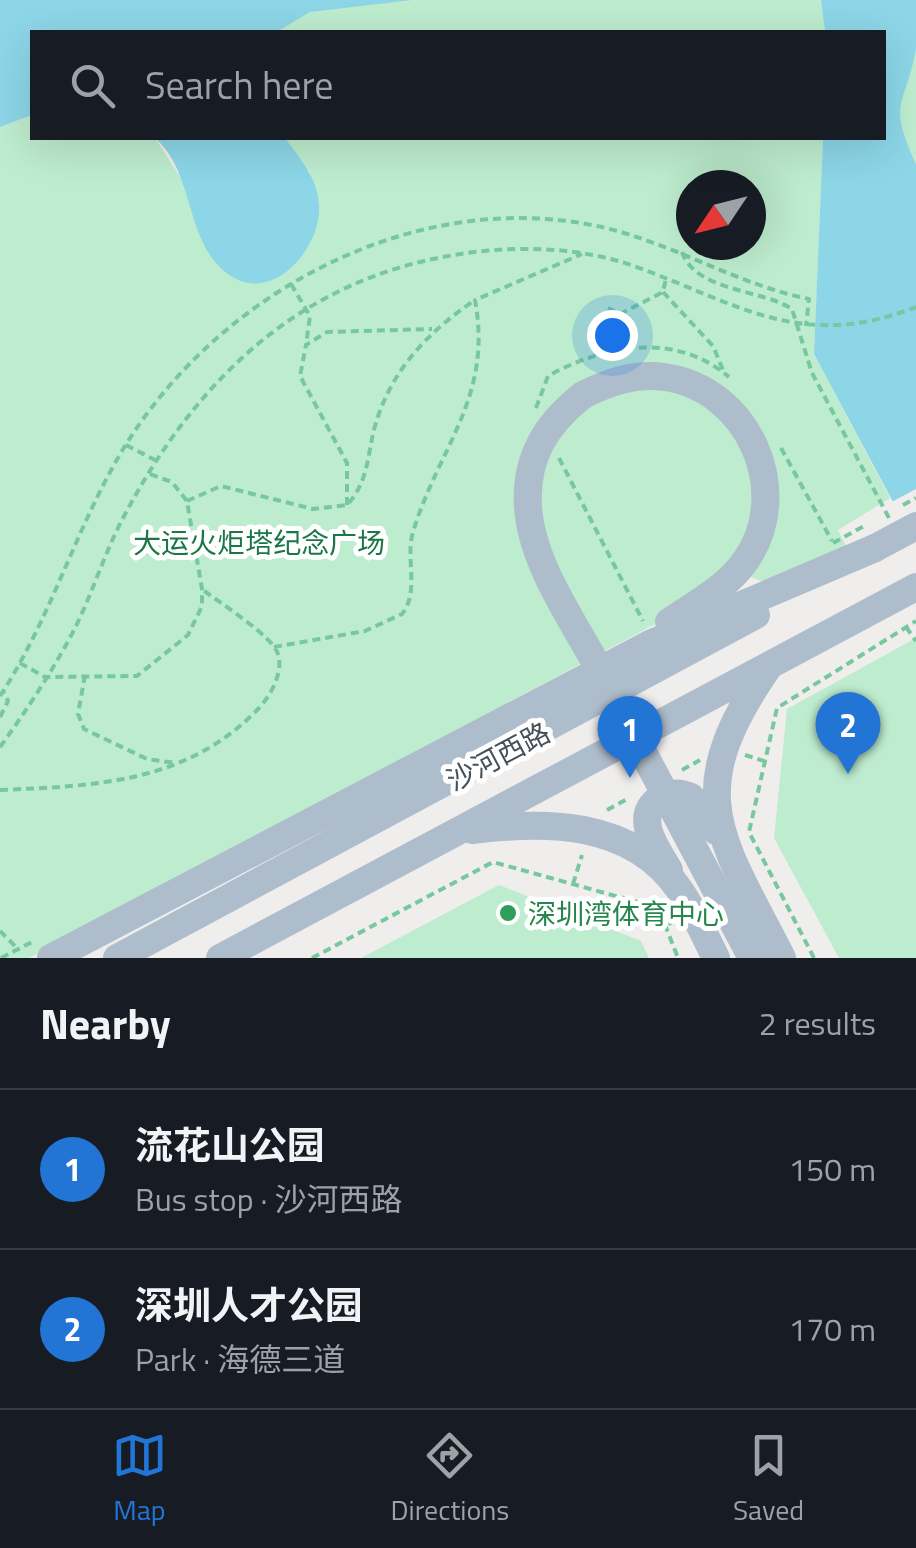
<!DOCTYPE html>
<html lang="en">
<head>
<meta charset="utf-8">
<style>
  :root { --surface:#171b24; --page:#20242c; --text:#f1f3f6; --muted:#9ea1a6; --line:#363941; --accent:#2274d5 }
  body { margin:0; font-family:"Titillium Web","Noto Sans SC",sans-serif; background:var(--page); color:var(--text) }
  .compass { position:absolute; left:676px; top:170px; width:90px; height:90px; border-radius:50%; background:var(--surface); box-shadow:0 10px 40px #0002; rotate:235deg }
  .you { position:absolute; left:612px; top:335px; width:35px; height:35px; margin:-25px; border:8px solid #fff; border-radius:50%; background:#1a73e8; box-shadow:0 0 0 15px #1a73e833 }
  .badge { display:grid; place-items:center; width:65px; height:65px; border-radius:50%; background:var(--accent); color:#fff; font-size:32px; font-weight:700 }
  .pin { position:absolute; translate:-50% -82px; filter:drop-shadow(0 2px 5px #0008) }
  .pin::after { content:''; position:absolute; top:52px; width:35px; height:30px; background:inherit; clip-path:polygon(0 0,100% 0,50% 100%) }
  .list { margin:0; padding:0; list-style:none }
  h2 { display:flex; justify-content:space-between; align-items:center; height:130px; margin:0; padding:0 40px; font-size:42px }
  h2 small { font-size:32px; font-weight:400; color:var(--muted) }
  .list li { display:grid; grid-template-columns:65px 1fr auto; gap:30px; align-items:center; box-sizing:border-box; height:160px; padding:0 40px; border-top:2px solid var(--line) }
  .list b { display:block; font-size:38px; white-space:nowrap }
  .list p { margin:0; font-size:32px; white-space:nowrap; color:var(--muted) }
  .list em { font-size:32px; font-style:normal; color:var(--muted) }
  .icon { flex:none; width:55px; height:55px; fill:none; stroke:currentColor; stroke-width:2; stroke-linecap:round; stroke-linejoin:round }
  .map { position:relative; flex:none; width:916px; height:958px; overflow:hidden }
  .search { position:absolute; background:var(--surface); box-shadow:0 10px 40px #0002; left:30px; right:30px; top:30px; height:110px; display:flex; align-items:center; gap:25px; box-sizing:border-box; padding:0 35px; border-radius:0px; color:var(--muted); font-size:38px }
  .sheet { height:450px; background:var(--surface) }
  nav { display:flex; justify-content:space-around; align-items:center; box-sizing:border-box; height:140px; border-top:2px solid var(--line); background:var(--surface); font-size:28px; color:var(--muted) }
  nav a { display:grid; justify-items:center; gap:5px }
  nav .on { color:var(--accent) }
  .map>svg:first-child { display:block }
  .green { fill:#bdecce; fill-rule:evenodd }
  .water { fill:#8cd6e7 }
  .pier { fill:#f0eded }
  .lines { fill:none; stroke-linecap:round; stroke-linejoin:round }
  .path { stroke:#77c89e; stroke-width:4; stroke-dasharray:8 5; stroke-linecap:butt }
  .major { stroke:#aebdcb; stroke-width:28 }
  .path-bridge { stroke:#77c89e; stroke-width:4; stroke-dasharray:8 5; stroke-linecap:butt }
  .major-bridge { stroke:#aebdcb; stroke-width:28 }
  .leisure-dot { fill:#2e9e5b; stroke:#fff; stroke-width:4 }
  .labels { text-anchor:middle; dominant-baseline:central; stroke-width:10; stroke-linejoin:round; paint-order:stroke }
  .park-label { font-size:28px; fill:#1b7747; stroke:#fff }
  .street-label { font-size:28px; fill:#46515a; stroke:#fff }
  .leisure-label { font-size:28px; fill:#27864d; stroke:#fff; text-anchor:start }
</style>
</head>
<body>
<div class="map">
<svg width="916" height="958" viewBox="0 0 916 958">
  <rect width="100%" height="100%" fill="#f0eded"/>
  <path class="green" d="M388 0H821L825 32H277L310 12Z
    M916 48V164C892 112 898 101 916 48Z
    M32 115V138H155L184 183 196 223 311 174 285 138H823L814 354 890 498 838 530 847 548 773 586 751 577V573L29 958H0V127ZM691 185H751V245H691Z
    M916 638V958H839L774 838 787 709Z
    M499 885 641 941 649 958H361Z"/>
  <path class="water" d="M0 0H412L310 12 277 32H32V115L0 127Z
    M821 0H916C916 15 916 34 916 49 905 109 887 99 916 164V545L814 354 823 138H884V32H825Z
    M155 138H285C300 158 318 179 319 205 322 247 274 304 231 276 184 246 196 173 155 138Z"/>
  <path class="pier" d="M916 489V550L888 504Z"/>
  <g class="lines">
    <path class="path" d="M682 252C696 292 762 289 792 309L812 373 889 518
      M291 284 310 316 306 345
      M663 292 713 346 723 370
      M608 308 620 314 663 292 666 278
      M536 408 548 376C604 345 675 331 729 377
      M126 445 155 460
      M781 448 832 541
      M559 458 643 621
      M187 501 221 486 313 509 347 505C369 481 367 455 375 426 391 370 428 332 475 300
      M347 505V463L300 376 306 345 327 332 432 329
      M906 627 916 641
      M274 647 365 631 402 614C420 592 405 558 413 532 439 446 493 398 475 300L582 254
      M20 663 45 677 137 676 188 635 202 606V589L187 501 172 482 147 473
      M85 675 78 714 84 729 147 759 175 763
      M0 696C52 617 76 526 125 446 218 296 403 194 581 223 663 236 730 283 809 299L806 326
      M0 717 8 701 3 691
      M0 747C26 711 52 672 73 632 91 597 103 557 121 522 188 392 286 290 433 259 499 245 571 244 634 266 739 304 801 352 916 307
      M745 755 764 761
      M682 770 700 760
      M0 790C95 786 187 783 258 709 270 697 284 672 278 654 273 636 218 602 202 589
      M607 810 629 798
      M573 884 582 855
      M660 912 678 958
      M0 931 18 949
      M1 958 32 942
      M312 958 493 862 659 908 672 926
      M814 958 749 832 777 708 916 621"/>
    <path class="major" d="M583 395C609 382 635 373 664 377 748 388 794 491 746 560 728 587 695 604 669 622
      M767 669C680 795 720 836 782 958
      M472 830C545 821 631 820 679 889 694 910 704 935 716 958
      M669 870C657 849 632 817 660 798 671 791 681 793 691 797L716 831
      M51 958 650 644 875 548
      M117 958 756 615
      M220 958 916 587"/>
    <path class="path-bridge" d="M903 505 916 498
      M833 543 864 526"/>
    <path class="major-bridge" d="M583 395C546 424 525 458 528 506 531 564 575 623 601 673 652 768 702 863 752 958
      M875 548 916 526"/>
  </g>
  <circle class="leisure-dot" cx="508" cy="913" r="10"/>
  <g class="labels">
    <g class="park-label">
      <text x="259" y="542">大运火炬塔纪念广场</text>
    </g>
    <g class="street-label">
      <text transform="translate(498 756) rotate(-28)">沙河西路</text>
    </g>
    <g class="leisure-label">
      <text x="528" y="913">深圳湾体育中心</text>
    </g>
  </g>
</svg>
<svg class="compass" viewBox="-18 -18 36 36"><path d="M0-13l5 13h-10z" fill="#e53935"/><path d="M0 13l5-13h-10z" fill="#9ea1a6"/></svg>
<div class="you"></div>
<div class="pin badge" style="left:630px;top:778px">1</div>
<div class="pin badge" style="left:848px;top:774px">2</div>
<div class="search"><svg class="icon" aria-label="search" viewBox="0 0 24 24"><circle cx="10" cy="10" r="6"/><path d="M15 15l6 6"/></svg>Search here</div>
</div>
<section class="sheet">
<h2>Nearby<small>2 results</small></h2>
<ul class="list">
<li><span class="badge">1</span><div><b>流花山公园</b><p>Bus stop · 沙河西路</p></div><em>150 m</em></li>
<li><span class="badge">2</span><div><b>深圳人才公园</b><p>Park · 海德三道</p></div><em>170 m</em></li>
</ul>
</section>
<nav>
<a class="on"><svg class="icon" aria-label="map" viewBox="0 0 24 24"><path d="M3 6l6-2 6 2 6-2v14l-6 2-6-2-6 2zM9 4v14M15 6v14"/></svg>Map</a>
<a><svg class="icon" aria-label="directions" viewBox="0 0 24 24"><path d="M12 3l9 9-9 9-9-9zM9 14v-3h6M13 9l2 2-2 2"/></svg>Directions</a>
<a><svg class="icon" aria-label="saved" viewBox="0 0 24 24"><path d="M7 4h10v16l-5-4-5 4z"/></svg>Saved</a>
</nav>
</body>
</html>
